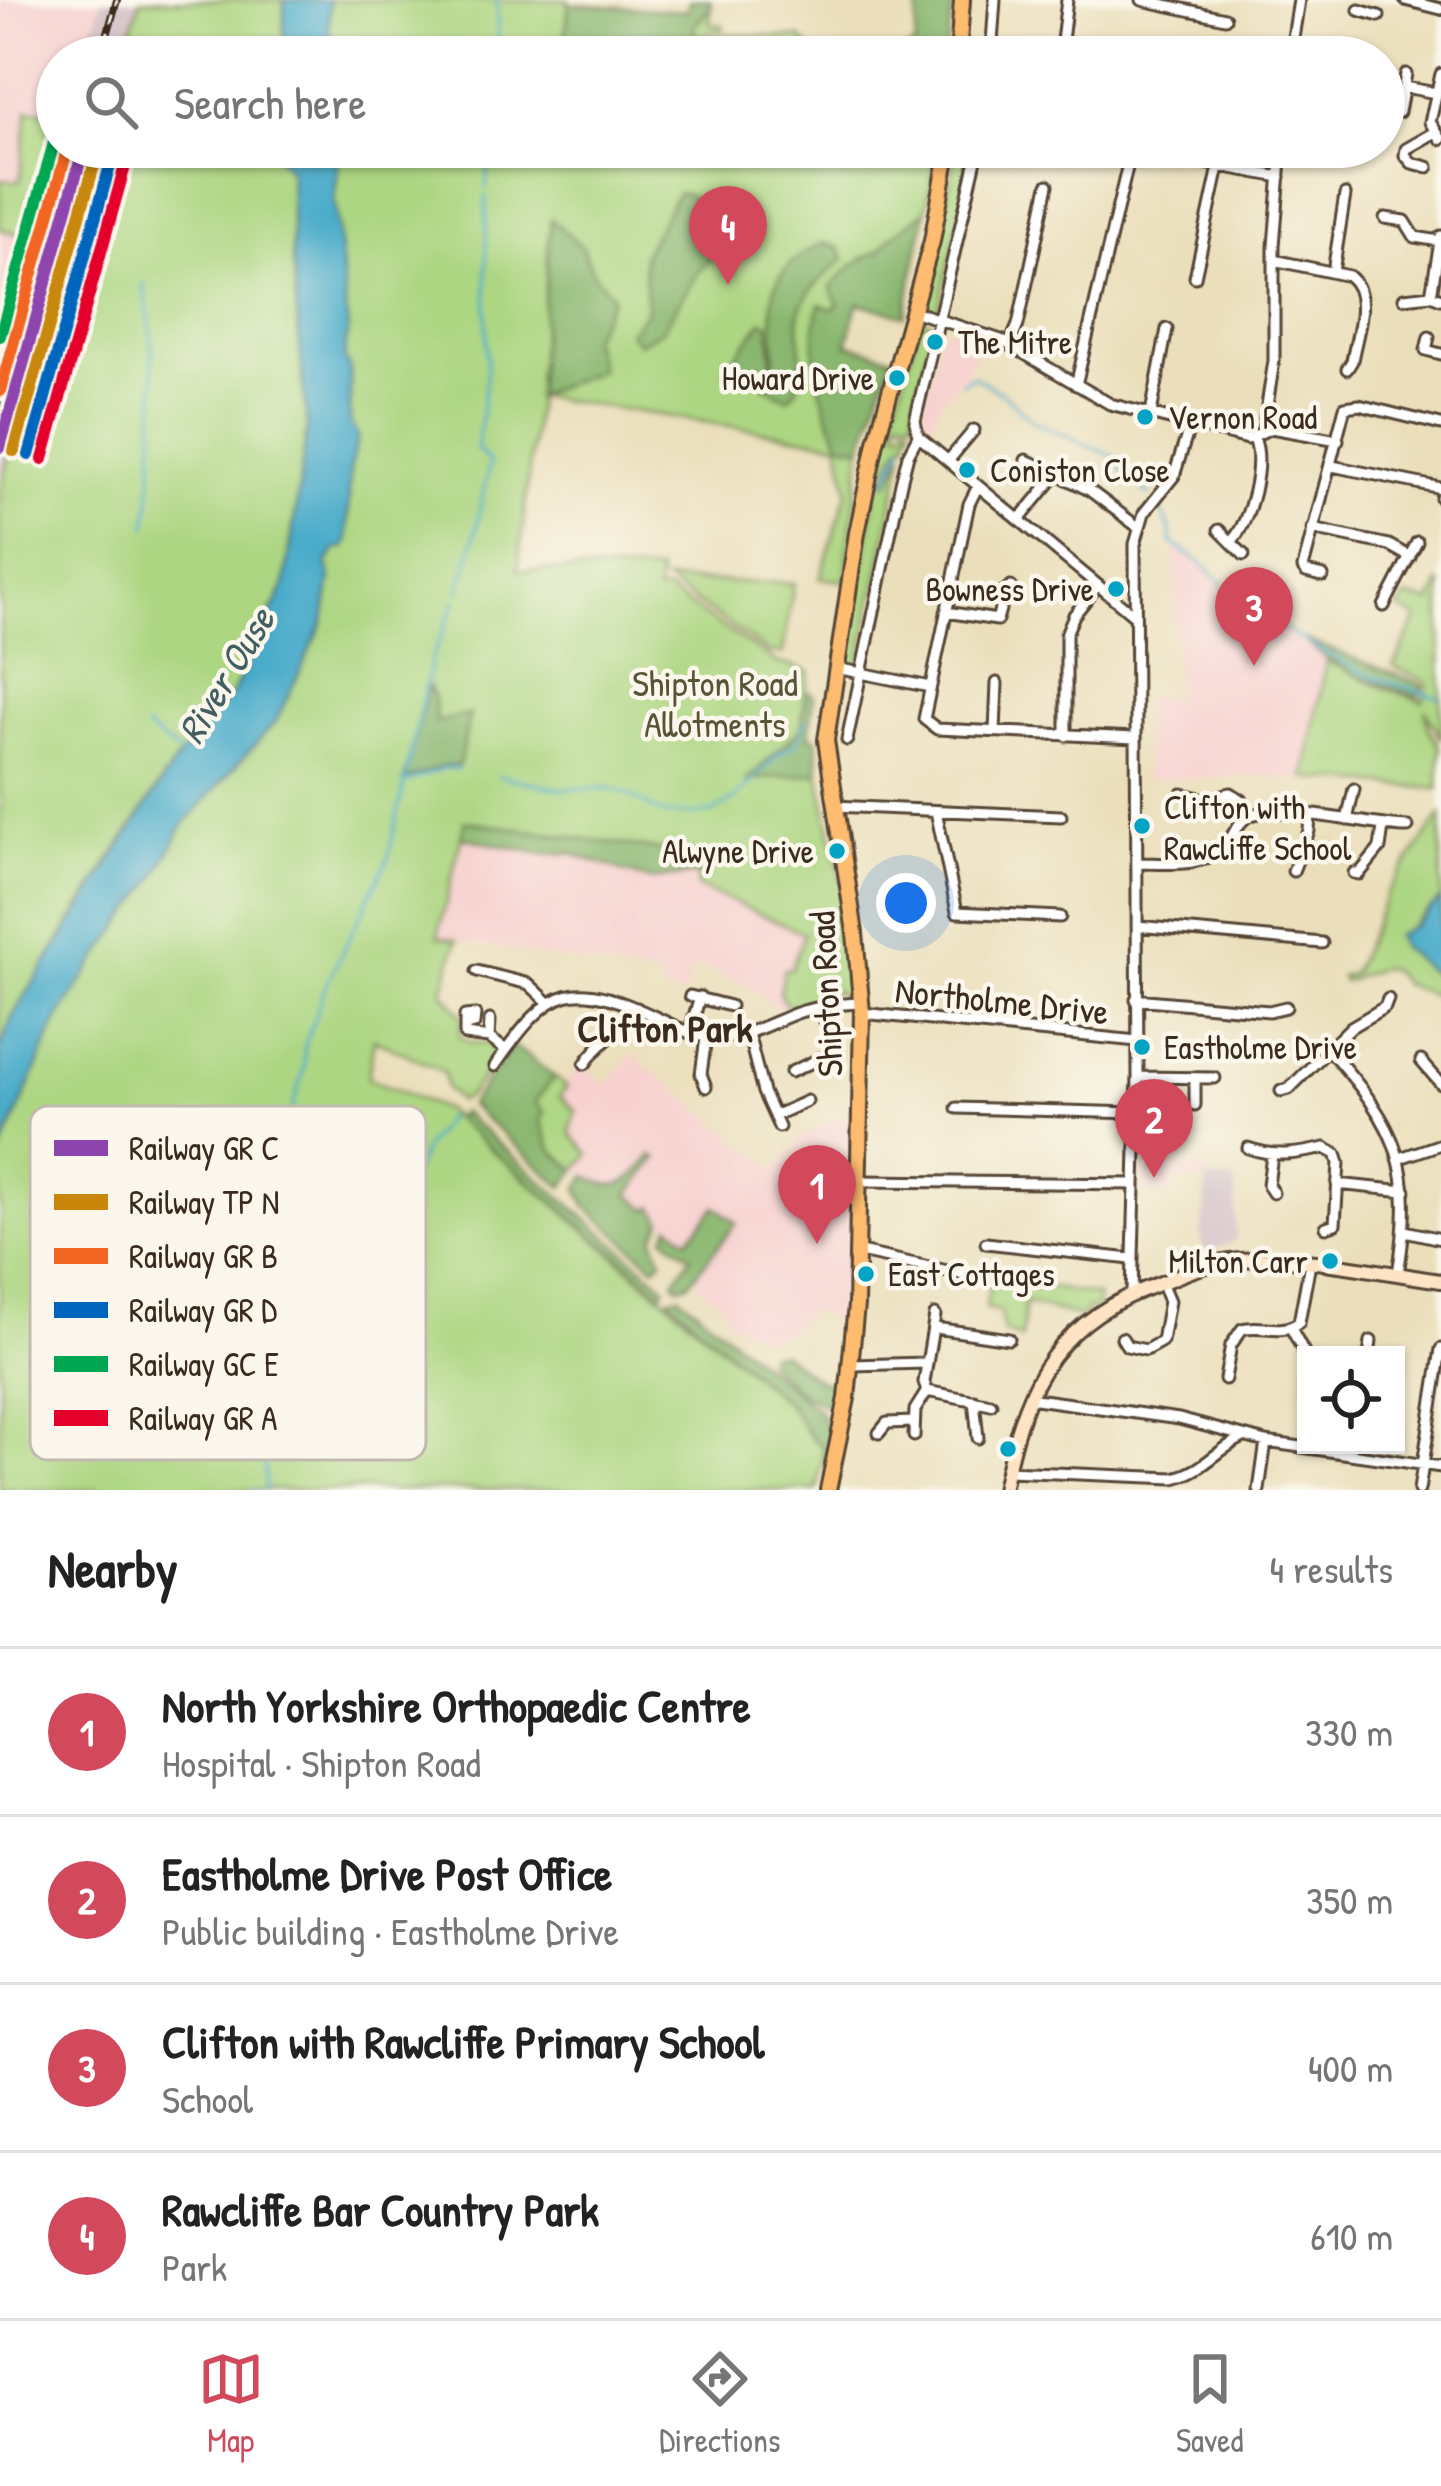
<!DOCTYPE html>
<html lang="en">
<head>
<meta charset="utf-8">
<style>
  :root { --surface:#fff; --page:#f6f6f6; --text:#222; --muted:#767676; --line:#e0e0e0; --accent:#d1495b }
  body { margin:0; font-family:"Patrick Hand",sans-serif; background:var(--page); color:var(--text) }
  .controls { position:absolute; right:36px; bottom:36px; display:grid; overflow:hidden; border-radius:0px; box-shadow:0 3px 9px #0004 }
  .controls button { width:108px; height:108px; display:grid; place-items:center; padding:0; border:0; border-bottom:3px solid var(--line); background:var(--surface); color:var(--text); font:60px sans-serif }
  .you { position:absolute; left:906px; top:903px; width:42px; height:42px; margin:-30px; border:9px solid #fff; border-radius:50%; background:#1a73e8; box-shadow:0 0 0 18px #1a73e833 }
  .badge { display:grid; place-items:center; width:78px; height:78px; border-radius:50%; background:var(--accent); color:#fff; font-size:39px; font-weight:700 }
  .pin { position:absolute; translate:-50% -99px; filter:drop-shadow(0 3px 6px #0008) }
  .pin::after { content:''; position:absolute; top:63px; width:42px; height:36px; background:inherit; clip-path:polygon(0 0,100% 0,50% 100%) }
  .list { margin:0; padding:0; list-style:none }
  h2 { display:flex; justify-content:space-between; align-items:center; height:156px; margin:0; padding:0 48px; font-size:51px }
  h2 small { font-size:39px; font-weight:400; color:var(--muted) }
  .list li { display:grid; grid-template-columns:78px 1fr auto; gap:36px; align-items:center; box-sizing:border-box; height:168px; padding:0 48px; border-top:3px solid var(--line) }
  .list b { display:block; font-size:45px; white-space:nowrap }
  .list p { margin:0; font-size:39px; white-space:nowrap; color:var(--muted) }
  .list em { font-size:39px; font-style:normal; color:var(--muted) }
  .icon { flex:none; width:66px; height:66px; fill:none; stroke:currentColor; stroke-width:2; stroke-linecap:round; stroke-linejoin:round }
  .map { position:relative; flex:none; width:1441px; height:1490px; overflow:hidden }
  .search { position:absolute; background:var(--surface); box-shadow:0 3px 9px #0004; left:36px; right:36px; top:36px; height:132px; display:flex; align-items:center; gap:30px; box-sizing:border-box; padding:0 42px; border-radius:66px; color:var(--muted); font-size:45px }
  .sheet { height:828px; background:var(--surface) }
  nav { display:flex; justify-content:space-around; align-items:center; box-sizing:border-box; height:168px; border-top:3px solid var(--line); background:var(--surface); font-size:33px; color:var(--muted) }
  nav a { display:grid; justify-items:center; gap:6px }
  nav .on { color:var(--accent) }
  .map>svg:first-child { display:block }
  .built { fill:#f7d0cf }
  .industrial { fill:#d2bec5 }
  .green { fill:#add682; stroke:#748050; stroke-width:3 }
  .forest { fill:#8ab770; stroke:#627047; stroke-width:3 }
  .water { fill:#4aacca; stroke:#426b74; stroke-width:3 }
  .lines { fill:none; stroke-linecap:round; stroke-linejoin:round }
  .stream { stroke:#4aacca; stroke-width:3 }
  .street-casing { stroke:#554536; stroke-width:15 }
  .secondary-casing { stroke:#554536; stroke-width:18 }
  .primary-casing { stroke:#554536; stroke-width:20 }
  .street { stroke:#fff; stroke-width:9 }
  .secondary { stroke:#fee4c5; stroke-width:12 }
  .primary { stroke:#fdbc6f; stroke-width:14 }
  .rail-casing { stroke:#3b2a1e; stroke-width:8 }
  .rail { stroke:#fbf7ec; stroke-width:3; stroke-dasharray:9; stroke-linecap:butt }
  .rail-1-casing { stroke:#fbf7ec; stroke-width:21 }
  .rail-2-casing { stroke:#fbf7ec; stroke-width:21 }
  .rail-3-casing { stroke:#fbf7ec; stroke-width:21 }
  .rail-4-casing { stroke:#fbf7ec; stroke-width:21 }
  .rail-5-casing { stroke:#fbf7ec; stroke-width:21 }
  .rail-6-casing { stroke:#fbf7ec; stroke-width:21 }
  .rail-1 { stroke:#8e44ad; stroke-width:12 }
  .rail-2 { stroke:#c88708; stroke-width:12 }
  .rail-3 { stroke:#f26522; stroke-width:12 }
  .rail-4 { stroke:#0065bd; stroke-width:12 }
  .rail-5 { stroke:#00a651; stroke-width:12 }
  .rail-6 { stroke:#e4002b; stroke-width:12 }
  .bus-dot { fill:#03a3c5; stroke:#fbf7ec; stroke-width:4.5 }
  .labels { text-anchor:middle; dominant-baseline:central; stroke-width:9; stroke-linejoin:round; paint-order:stroke }
  .bus-label { font-size:33px; fill:#3b2a1e; stroke:#fbf7ec; text-anchor:start }
  .park-label { font-size:36px; fill:#585537; stroke:#fbf7ec }
  .street-label { font-size:36px; fill:#3b2a1e; stroke:#fbf7ec }
  .water-label { font-size:39px; font-style:italic; fill:#415e63; stroke:#fbf7ec }
  .neighbourhood-label { font-size:39px; font-weight:bold; fill:#3b2a1e; stroke:#fbf7ec }
  .key { fill:#fbf7ec; stroke:#c1baae; stroke-width:3 }
  .key-label { font-size:33px; fill:#3b2a1e }
</style>
</head>
<body>
<div class="map">
<svg width="1441" height="1490" viewBox="0 0 1441 1490">
  <rect width="100%" height="100%" fill="#fbf7ec"/>
  <filter id="ink" filterUnits="userSpaceOnUse"><feTurbulence type="fractalNoise" baseFrequency=".00833" numOctaves="2"/><feDisplacementMap in="SourceGraphic" scale="24" xChannelSelector="R" yChannelSelector="G"/><feConvolveMatrix kernelMatrix="1 2 1 2 8 2 1 2 1" color-interpolation-filters="sRGB"/></filter>
  <filter id="wash" filterUnits="userSpaceOnUse"><feTurbulence type="fractalNoise" baseFrequency=".004" numOctaves="4" result="noise"/><feDisplacementMap in="SourceGraphic" scale="48" xChannelSelector="R" yChannelSelector="G"/><feGaussianBlur stdDeviation="2.7" result="paint"/><feColorMatrix in="noise" values="0 0 0 0 0 0 0 0 0 0 0 0 0 0 0 0 0 1.4 0 .05"/><feComposite in="paint" operator="in"/></filter>
  <g filter="url(#wash)">
    <rect width="100%" height="100%" fill="#ebdfbb"/>
    <path class="built" d="M0 0H102L84 57H57V112L27 110 19 182 0 180Z
      M0 229 32 238 0 354Z
      M949 328 984 338 969 370 940 403 928 429 920 425 941 333Z
      M1175 545 1203 564 1246 606 1303 639 1326 661 1376 685 1423 701 1429 728 1440 747 1439 789 1257 776 1146 780 1144 698H1176Z
      M461 837 543 854 570 853 649 880 699 874 697 887 804 933 791 970 785 969 780 997 786 1005 779 1010 752 988 704 968 695 967 691 972 685 996 662 991 660 977 438 937Z
      M632 1054 776 1170 804 1135 851 1112 850 1331 814 1310 783 1334 763 1338 728 1320 723 1306 698 1284 692 1256 670 1225 629 1194 576 1170 589 1154 570 1133 559 1096 566 1088 564 1085 582 1064 605 1085Z
      M1142 1156 1173 1157V1168L1208 1170 1207 1181 1174 1179 1173 1192H1141Z"/>
    <path class="industrial" d="M102 0H140L124 57H84Z
      M57 147H99L0 487V354Z
      M1207 1179 1235 1181 1236 1240 1204 1255 1201 1239Z"/>
    <path class="green" d="M140 0H284V57H124Z
      M329 0H570V4L698 22 711 7 710 24 723 25 724 29 694 36 696 41 728 34 801 38 817 57H330Z
      M28 110 57 112V147L32 238 0 229V180L20 181Z
      M99 147H279L276 154 290 171 292 254 307 429 285 585 233 693 172 766 107 865 12 1017 0 1050V487Z
      M335 147H938L905 315 858 303 846 343 892 357 862 445 845 581 820 578 848 490 839 443 537 396 518 570 659 572 657 592 667 591 776 662 809 671 801 729 749 779 819 773 847 909 852 991 846 998 833 990 798 1005H786L779 993 784 969H791L804 933 697 887 699 856 465 821 438 936 457 940 443 992 462 1015 460 1036 468 1042 491 1044 497 1059 468 1096 458 1101 446 1088 444 1072 374 1039 368 1078 444 1109 790 1406 809 1435 824 1448 817 1490H0V1155L56 1023 91 967 154 880 184 824 276 721 327 564 335 550 347 542 350 467 358 436 350 423V370L344 357 348 330 334 196 338 171Z
      M958 147H976L939 308 931 311 923 303Z
      M921 319 933 323 912 419 899 417 897 428 902 430 907 423 911 425 906 443 901 444 883 478 887 483 891 479 904 451 860 662 853 666 846 662 882 455Z
      M665 581 794 583 783 654 770 653Z
      M1441 582V739L1425 709 1429 729 1440 747 1439 789 1305 778 1326 661 1376 685 1423 701 1428 682 1394 667 1417 618 1398 608 1407 597 1431 602Z
      M1441 815V899L1404 932 1401 948 1441 980V998L1404 984 1389 969 1381 968 1343 982 1341 977 1352 973 1389 890Z
      M554 1077 567 1087 560 1096 576 1111 570 1133 589 1154 576 1170 552 1150 534 1102Z
      M990 1277 1098 1296 1097 1309 1086 1310 1084 1318 1025 1303 1021 1339 1004 1332 1000 1311 986 1309Z"/>
    <path class="forest" d="M689 0H711V7L694 25V36L619 57H563L569 4 687 11Z
      M919 0H954L945 57H879L897 56 915 45Z
      M677 193C690 192 728 217 735 229L698 273 662 330 639 343 629 333 647 310 643 255Z
      M926 210 905 315 858 303 847 344 892 357 862 447 841 443C821 405 806 346 820 304L832 309 838 305 831 287C847 270 858 258 880 251L890 238Z
      M551 219 582 247 593 273 613 296 591 338 600 370 536 396Z
      M823 243 839 248 844 259C830 271 808 288 801 308 792 335 815 381 787 398L768 388C792 326 737 285 823 243Z
      M762 321 769 324C772 345 775 367 765 386 751 371 744 370 725 371Z
      M1303 639 1423 685 1419 696C1374 682 1338 673 1303 639Z
      M428 686 434 697 436 722 470 714 459 765 444 766 404 780Z
      M806 691 814 694 809 736 817 738 819 773 747 780 801 729Z
      M465 821 699 856V874L649 880 570 853 543 854 461 837Z
      M514 1046 554 1077 535 1102 545 1113 540 1120 552 1150 576 1170 563 1187 469 1105Z
      M461 1112 665 1286 662 1293 455 1119Z
      M652 1156 657 1159 629 1194 649 1210 653 1206 663 1220 654 1237 662 1260 655 1267 587 1207 578 1189 587 1176C620 1195 631 1181 652 1156Z
      M716 1206 736 1223 689 1283 679 1286 674 1281 691 1256 665 1237 670 1225 688 1240Z
      M679 1295 819 1411 832 1438 829 1456 822 1460 824 1448 809 1435 790 1406 668 1298Z
      M781 1352 817 1380 841 1386 840 1394 825 1404 800 1393 767 1361 769 1354Z"/>
    <path class="water" d="M284 0H329L330 57H284Z
      M279 147H335L338 171 334 196 348 330 344 357 350 370V423L358 436 350 467 347 542 345 547 335 550 327 564 331 578 324 621 276 721 184 824 154 880 91 967 56 1023 0 1155V1050L12 1017 172 766 233 693 285 585 307 429 292 254 290 172 276 154Z
      M1441 899V980L1401 947 1396 935 1415 925Z"/>
    <g class="lines">
      <path class="stream" d="M497 0 498 57
        M486 188 491 147
        M143 282C159 362 157 446 147 527
        M962 382 973 376 1004 394 1033 421 1115 457 1126 476 1149 495
        M887 480 904 445
        M1158 504 1170 529 1172 543 1203 564 1246 607 1341 662 1373 677 1438 697
        M459 591C475 549 479 506 490 463L477 449 487 369 486 196
        M146 728 182 756
        M499 776 561 789 608 788 626 793 664 815 712 813 735 799 777 755 797 742 807 720
        M407 782 445 768 458 769
        M377 1219 414 1172 423 1150 448 1116
        M253 1489 256 1490
        M266 1490 260 1392 267 1309 275 1274 274 1257 289 1156 287 1128 304 1070V1048L325 987 388 859 431 661 456 600"/>
    </g>
  </g>
  <g filter="url(#ink)">
    <g class="lines">
      <g class="street-casing">
        <path id="street" d="M1142 0 1225 18
          M1405 0 1441 9
          M1359 10 1379 16
          M1291 46 1342 57
          M991 57 995 0
          M1060 57 1067 0
          M1290 57 1299 0
          M1441 74 1430 122 1441 139
          M1404 87 1436 93
          M1399 112 1406 74
          M1118 147 1280 177
          M1428 167 1412 163 1405 155 1406 149 1434 133
          M1385 218 1405 221 1415 237 1439 241
          M1274 260 1349 276C1373 295 1356 335 1352 361L1347 369
          M1333 272 1345 195
          M1195 277 1219 167
          M1431 295 1441 236
          M1404 298 1431 295 1441 299
          M913 311 1001 340 1110 404 1248 439 1271 428 1338 440
          M1429 337 1426 350 1441 354
          M1010 344 1018 325 1048 185
          M1076 385 1131 151
          M1151 413 1167 329
          M1263 431 1274 361V246L1282 147
          M918 436 1135 616
          M1026 460 1057 474
          M948 461 974 430
          M1332 466 1441 488
          M978 486 969 504 924 719 937 729 1136 738
          M1441 498V497
          M1019 520 1057 474 1089 490 1138 527
          M1312 529 1389 545 1410 557
          M1219 530 1244 555
          M1231 542C1250 523 1265 463 1254 438
          M1323 576 1306 572 1303 568 1345 407 1359 405 1441 425
          M1384 606 1417 542
          M946 612 997 620 1005 591 1011 587
          M836 668 930 687
          M995 732 997 683
          M1066 736V634L1074 615 1098 585
          M847 740 901 483 908 455 918 436 915 421 979 147
          M1182 794 1206 799 1231 793 1242 800 1249 816
          M834 806 1061 816
          M936 811 957 912 1060 917
          M1347 820 1354 789
          M1137 863C1166 863 1204 869 1226 845 1234 835 1238 821 1249 816 1279 802 1370 827 1408 827
          M1293 871 1309 831 1310 815
          M1354 873 1359 874 1380 848 1383 827
          M1137 926 1322 943
          M477 971 529 984 548 1002
          M690 996 730 1006
          M1136 999 1269 1011 1286 1007
          M862 1013 1137 1041
          M465 1026 474 1024 475 1015 465 1016V1035L489 1038 506 1050
          M689 1033 700 997
          M748 1033 763 1092 779 1127
          M489 1038 490 1020
          M1330 1051C1400 1130 1415 1168 1398 1274
          M1421 1061 1441 1084
          M585 1064C599 1041 623 1031 637 1008
          M495 1066C553 982 572 977 664 1021 681 1029 696 1038 717 1038 746 1038 770 1023 797 1013 817 1006 839 1004 861 1003
          M791 1072 834 1052 821 1007
          M1138 1077 1215 1078
          M1195 1078V1105
          M706 1087 701 1074 706 1038
          M1281 1091 1289 1089 1351 1027 1385 1007 1388 999
          M957 1108 1135 1113
          M774 1116 807 1101
          M1248 1148C1277 1158 1297 1154 1325 1148L1336 1154 1339 1163 1335 1224 1326 1227
          M1272 1155 1268 1185 1273 1193
          M1400 1158 1441 1144
          M861 1181 1135 1184
          M1337 1184 1405 1191
          M1405 1231 1441 1239
          M986 1243 1131 1259
          M860 1252 980 1278
          M1132 1294 1138 1077 1135 544 1144 513 1174 476 1191 422
          M935 1328 1009 1339
          M1291 1328 1306 1356
          M1122 1338 1127 1346 1146 1350 1162 1341 1169 1301 1161 1282
          M1369 1355 1371 1341
          M852 1365 926 1363
          M1225 1379 1231 1345 1242 1329C1262 1323 1281 1336 1299 1322L1310 1263
          M927 1391 924 1382 935 1315
          M927 1391 991 1404
          M1028 1398 1179 1419 1266 1442 1441 1467
          M974 1400 978 1438
          M879 1433 887 1423 914 1422
          M914 1436 915 1410 927 1391
          M1007 1471 1174 1478C1204 1471 1216 1450 1242 1438
          M1259 1490 1266 1442
          M1419 1490 1441 1349"/>
      </g>
      <g class="secondary-casing">
        <path id="secondary" d="M1003 1490C1022 1395 1048 1329 1143 1290 1175 1278 1205 1262 1240 1260 1306 1255 1376 1272 1441 1281"/>
      </g>
      <g class="primary-casing">
        <path id="primary" d="M958 57 962 0
          M828 1490 847 1398 856 1305 862 1013 855 933 826 740 857 533 876 442 932 241 949 147"/>
      </g>
      <use href="#street" class="street"/>
      <use href="#secondary" class="secondary"/>
      <use href="#primary" class="primary"/>
      <g class="rail-casing">
        <path id="rail" d="M101 57 117 0
          M0 415 76 147"/>
      </g>
      <use href="#rail" class="rail"/>
      <g class="rail-1-casing">
        <path id="rail-1" d="M0 447 84 147"/>
      </g>
      <g class="rail-2-casing">
        <path id="rail-2" d="M14 451 98 151"/>
      </g>
      <g class="rail-3-casing">
        <path id="rail-3" d="M0 391 68 147"/>
      </g>
      <g class="rail-4-casing">
        <path id="rail-4" d="M29 455 113 155"/>
      </g>
      <g class="rail-5-casing">
        <path id="rail-5" d="M0 336 55 139"/>
      </g>
      <g class="rail-6-casing">
        <path id="rail-6" d="M43 459 127 159"/>
      </g>
      <use href="#rail-1" class="rail-1"/>
      <use href="#rail-2" class="rail-2"/>
      <use href="#rail-3" class="rail-3"/>
      <use href="#rail-4" class="rail-4"/>
      <use href="#rail-5" class="rail-5"/>
      <use href="#rail-6" class="rail-6"/>
    </g>
  </g>
  <g class="bus-dot">
    <circle cx="935" cy="342" r="10"/>
    <circle cx="897" cy="378" r="10"/>
    <circle cx="1145" cy="417" r="10"/>
    <circle cx="967" cy="470" r="10"/>
    <circle cx="1116" cy="589" r="10"/>
    <circle cx="1142" cy="826" r="10"/>
    <circle cx="837" cy="851" r="10"/>
    <circle cx="1142" cy="1047" r="10"/>
    <circle cx="1330" cy="1261" r="10"/>
    <circle cx="866" cy="1274" r="10"/>
    <circle cx="1008" cy="1449" r="10"/>
  </g>
  <g class="labels">
    <g class="bus-label">
      <text x="958" y="342">The Mitre</text>
      <text x="874" y="378" text-anchor="end">Howard Drive</text>
      <text x="1168" y="417">Vernon Road</text>
      <text x="990" y="470">Coniston Close</text>
      <text x="1094" y="589" text-anchor="end">Bowness Drive</text>
      <text x="1164" y="807">Clifton with<tspan x="1164" dy="41">Rawcliffe School</tspan></text>
      <text x="814" y="851" text-anchor="end">Alwyne Drive</text>
      <text x="1164" y="1047">Eastholme Drive</text>
      <text x="1308" y="1261" text-anchor="end">Milton Carr</text>
      <text x="888" y="1274">East Cottages</text>
    </g>
    <g class="park-label">
      <text x="715" y="682">Shipton Road<tspan x="715" dy="41">Allotments</tspan></text>
    </g>
    <g class="street-label">
      <text transform="translate(825 994) rotate(-93)">Shipton Road</text>
      <text transform="translate(1002 1000) rotate(6)">Northolme Drive</text>
    </g>
    <g class="water-label">
      <text transform="translate(225 675) rotate(-59)">River Ouse</text>
    </g>
    <g class="neighbourhood-label">
      <text x="665" y="1027">Clifton Park</text>
    </g>
  </g>
  <rect x="30" y="1106" width="396" height="354" rx="18" class="key"/>
  <rect x="54" y="1140" width="54" height="16" fill="#8e44ad"/>
  <rect x="54" y="1194" width="54" height="16" fill="#c88708"/>
  <rect x="54" y="1248" width="54" height="16" fill="#f26522"/>
  <rect x="54" y="1302" width="54" height="16" fill="#0065bd"/>
  <rect x="54" y="1356" width="54" height="16" fill="#00a651"/>
  <rect x="54" y="1410" width="54" height="16" fill="#e4002b"/>
  <g class="key-label">
    <text x="129" y="1160">Railway GR C</text>
    <text x="129" y="1214">Railway TP N</text>
    <text x="129" y="1268">Railway GR B</text>
    <text x="129" y="1322">Railway GR D</text>
    <text x="129" y="1376">Railway GC E</text>
    <text x="129" y="1430">Railway GR A</text>
  </g>
</svg>
<div class="controls">
<button><svg class="icon" aria-label="locate" viewBox="0 0 24 24"><circle cx="12" cy="12" r="6"/><path d="M12 2v4M12 18v4M2 12h4M18 12h4"/></svg></button>
</div>
<div class="you"></div>
<div class="pin badge" style="left:817px;top:1244px">1</div>
<div class="pin badge" style="left:1154px;top:1178px">2</div>
<div class="pin badge" style="left:1254px;top:666px">3</div>
<div class="pin badge" style="left:728px;top:285px">4</div>
<div class="search"><svg class="icon" aria-label="search" viewBox="0 0 24 24"><circle cx="10" cy="10" r="6"/><path d="M15 15l6 6"/></svg>Search here</div>
</div>
<section class="sheet">
<h2>Nearby<small>4 results</small></h2>
<ul class="list">
<li><span class="badge">1</span><div><b>North Yorkshire Orthopaedic Centre</b><p>Hospital · Shipton Road</p></div><em>330 m</em></li>
<li><span class="badge">2</span><div><b>Eastholme Drive Post Office</b><p>Public building · Eastholme Drive</p></div><em>350 m</em></li>
<li><span class="badge">3</span><div><b>Clifton with Rawcliffe Primary School</b><p>School</p></div><em>400 m</em></li>
<li><span class="badge">4</span><div><b>Rawcliffe Bar Country Park</b><p>Park</p></div><em>610 m</em></li>
</ul>
</section>
<nav>
<a class="on"><svg class="icon" aria-label="map" viewBox="0 0 24 24"><path d="M3 6l6-2 6 2 6-2v14l-6 2-6-2-6 2zM9 4v14M15 6v14"/></svg>Map</a>
<a><svg class="icon" aria-label="directions" viewBox="0 0 24 24"><path d="M12 3l9 9-9 9-9-9zM9 14v-3h6M13 9l2 2-2 2"/></svg>Directions</a>
<a><svg class="icon" aria-label="saved" viewBox="0 0 24 24"><path d="M7 4h10v16l-5-4-5 4z"/></svg>Saved</a>
</nav>
</body>
</html>
